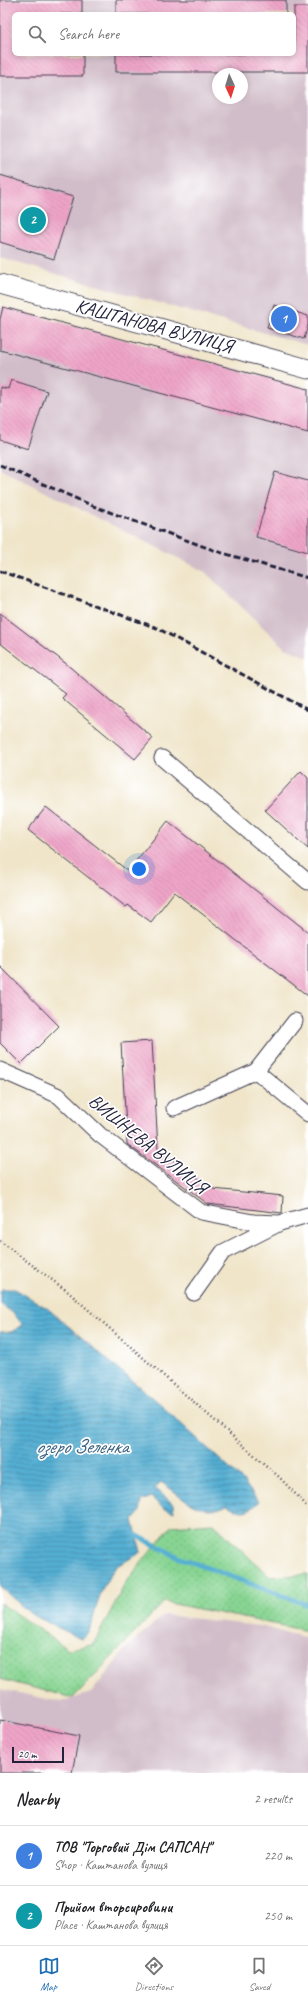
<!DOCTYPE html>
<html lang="en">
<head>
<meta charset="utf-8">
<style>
  :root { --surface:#fff; --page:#f6f6f6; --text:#202124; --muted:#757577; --line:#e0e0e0; --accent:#1f6fb2 }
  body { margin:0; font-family:Caveat,sans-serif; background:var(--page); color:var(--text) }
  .compass { position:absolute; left:212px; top:68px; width:36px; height:36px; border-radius:50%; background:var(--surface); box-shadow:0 2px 6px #0003; rotate:176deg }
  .scale { position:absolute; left:12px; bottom:10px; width:52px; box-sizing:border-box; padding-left:4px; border:2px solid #22223b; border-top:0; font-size:11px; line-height:14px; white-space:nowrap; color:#22223b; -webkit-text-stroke:3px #fff; paint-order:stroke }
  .you { position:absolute; left:139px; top:869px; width:14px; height:14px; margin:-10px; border:3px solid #fff; border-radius:50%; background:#1a73e8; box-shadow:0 0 0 6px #1a73e833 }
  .badge { display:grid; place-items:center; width:26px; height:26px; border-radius:50%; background:var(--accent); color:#fff; font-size:13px; font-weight:700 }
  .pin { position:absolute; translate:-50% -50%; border:2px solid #fff; box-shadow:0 1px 4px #0006 }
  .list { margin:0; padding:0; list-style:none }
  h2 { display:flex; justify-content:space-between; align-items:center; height:52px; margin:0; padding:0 16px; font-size:17px }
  h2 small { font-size:13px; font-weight:400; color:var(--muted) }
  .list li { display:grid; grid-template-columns:26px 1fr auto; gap:12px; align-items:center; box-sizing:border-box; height:60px; padding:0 16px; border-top:1px solid var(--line) }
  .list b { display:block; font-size:15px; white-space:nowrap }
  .list p { margin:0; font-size:13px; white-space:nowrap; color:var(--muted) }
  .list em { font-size:13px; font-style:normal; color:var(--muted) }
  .icon { flex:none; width:22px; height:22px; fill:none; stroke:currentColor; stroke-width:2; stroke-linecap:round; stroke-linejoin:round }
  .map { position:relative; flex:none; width:308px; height:1773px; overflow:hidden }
  .search { position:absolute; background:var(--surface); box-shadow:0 2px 6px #0003; left:12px; right:12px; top:12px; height:44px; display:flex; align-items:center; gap:10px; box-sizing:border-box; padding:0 14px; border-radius:6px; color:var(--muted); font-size:15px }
  .sheet { height:172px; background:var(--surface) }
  nav { display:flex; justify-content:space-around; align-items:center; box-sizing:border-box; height:56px; border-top:1px solid var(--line); background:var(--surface); font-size:11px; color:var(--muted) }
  nav a { display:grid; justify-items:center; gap:2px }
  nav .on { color:var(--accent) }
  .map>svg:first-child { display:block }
  .industrial { fill:#d1bdc9; fill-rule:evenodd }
  .grass { fill:url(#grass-dots); stroke:#557c67 }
  .water { fill:url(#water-rules); stroke:#3c6887 }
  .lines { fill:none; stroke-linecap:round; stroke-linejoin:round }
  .stream { stroke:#55afd3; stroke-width:5 }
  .building { fill:url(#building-back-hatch) }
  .minor-casing { stroke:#413f50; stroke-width:17 }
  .tertiary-casing { stroke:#413f50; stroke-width:21 }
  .path { stroke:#413f50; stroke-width:2.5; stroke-dasharray:1 3; stroke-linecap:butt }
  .minor { stroke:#fff; stroke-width:15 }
  .tertiary { stroke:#fff; stroke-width:19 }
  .rail { stroke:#22223b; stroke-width:3; stroke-dasharray:6 3; stroke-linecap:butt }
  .labels { text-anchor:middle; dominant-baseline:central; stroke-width:3.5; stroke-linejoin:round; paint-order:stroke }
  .street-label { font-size:19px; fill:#22223b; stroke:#fff }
  .water-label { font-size:20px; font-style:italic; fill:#39617f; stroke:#fff }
</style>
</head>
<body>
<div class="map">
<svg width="308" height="1773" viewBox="0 0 308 1773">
  <defs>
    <pattern id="grass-dots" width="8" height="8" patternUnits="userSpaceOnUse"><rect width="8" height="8" fill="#88d593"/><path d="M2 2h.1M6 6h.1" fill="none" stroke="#75b780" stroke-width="1.8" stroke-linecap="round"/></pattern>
    <pattern id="water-rules" width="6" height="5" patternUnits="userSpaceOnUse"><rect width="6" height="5" fill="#55afd3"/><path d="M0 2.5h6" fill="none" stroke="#468eac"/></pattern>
    <pattern id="building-back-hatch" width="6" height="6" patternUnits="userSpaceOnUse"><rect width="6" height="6" fill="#eea4c7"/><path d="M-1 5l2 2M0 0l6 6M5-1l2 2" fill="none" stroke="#cc8dac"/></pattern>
  </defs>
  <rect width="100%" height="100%" fill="#fff"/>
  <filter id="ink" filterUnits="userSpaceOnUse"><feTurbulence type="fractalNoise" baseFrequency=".025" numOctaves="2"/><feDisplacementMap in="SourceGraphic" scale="8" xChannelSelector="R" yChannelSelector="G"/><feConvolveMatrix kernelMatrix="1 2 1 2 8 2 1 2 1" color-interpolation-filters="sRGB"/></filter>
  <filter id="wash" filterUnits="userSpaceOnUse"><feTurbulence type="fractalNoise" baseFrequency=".012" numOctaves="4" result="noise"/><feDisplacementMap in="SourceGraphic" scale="16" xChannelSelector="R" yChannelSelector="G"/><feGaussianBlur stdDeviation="0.9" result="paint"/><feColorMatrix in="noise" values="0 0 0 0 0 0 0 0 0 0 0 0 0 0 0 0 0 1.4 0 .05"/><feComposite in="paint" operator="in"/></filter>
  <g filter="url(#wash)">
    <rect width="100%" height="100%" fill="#f0e5c9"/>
    <path class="industrial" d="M0 0H308V345L0 258ZM14 14H294V54H14ZM218 74H242V98H218Z
      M3 307 308 388V657L285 648 204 571 0 469V308Z
      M164 1615 259 1626 308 1638V1773H0V1689L61 1702 91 1693 128 1646Z"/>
    <path class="grass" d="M213 1523 270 1577 308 1574V1631L164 1602 73 1698 0 1679V1603L68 1649 93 1645 126 1582 171 1526Z"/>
    <path class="water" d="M2 1289H15L47 1308 163 1407 243 1481 259 1502C246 1514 242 1513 227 1505 202 1519 181 1495 161 1482L155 1488 173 1504 174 1512 163 1508 151 1497 142 1501 140 1512 133 1520 141 1552C136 1556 120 1564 117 1566 108 1576 101 1591 97 1604 92 1617 94 1630 81 1639L31 1614 0 1587V1332H11L23 1325 13 1313 0 1304V1292Z"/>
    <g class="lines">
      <path class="stream" d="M132 1533 178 1557 308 1605"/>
    </g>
    <g id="blocks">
      <path class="building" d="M0 0H82V14H14V54H83V76H0Z
        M116 0H286V14H116Z
        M294 7H308V72H116V54H294Z
        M0 175 73 197 54 259 0 242Z
        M274 305 308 316V325L304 339 267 328Z
        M3 307 308 389V433L0 350V319Z
        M11 380 47 391 28 449 0 440V387L8 389Z
        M275 472 308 481V552L256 537Z
        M0 613 64 662 153 738 135 759 62 698 66 694 0 643Z
        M301 771 308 778V849L265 810Z
        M46 807 128 871 168 821 308 932V996L174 892 151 922 128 905 126 907 28 830Z
        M0 966 59 1026 21 1064 0 1043Z
        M152 1041 158 1149 213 1189 283 1196 282 1213 208 1204 127 1144 121 1043Z
        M0 1720 79 1736 72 1773H0Z"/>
    </g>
  </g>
  <g filter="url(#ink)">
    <use href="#blocks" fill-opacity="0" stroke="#413f50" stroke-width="1"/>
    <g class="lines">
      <g class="minor-casing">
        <path id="minor" d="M162 758 308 882
          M0 1070 59 1096 100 1135 201 1212 253 1222 280 1223
          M256 1071 295 1021
          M174 1108 256 1071 308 1114
          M194 1293 223 1252 280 1223 308 1215"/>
      </g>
      <g class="tertiary-casing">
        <path id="tertiary" d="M0 284 308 369"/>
      </g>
      <path class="path" d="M0 1241 67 1291 278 1476 308 1507"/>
      <use href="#minor" class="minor"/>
      <use href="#tertiary" class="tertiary"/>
      <path class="rail" d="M0 465 93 506 216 551 308 578
        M0 571 157 628 308 710"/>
    </g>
  </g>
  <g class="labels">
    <g class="street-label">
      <text transform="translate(154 326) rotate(15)">КАШТАНОВА ВУЛИЦЯ</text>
      <text transform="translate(148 1144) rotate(39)">ВИШНЕВА ВУЛИЦЯ</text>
    </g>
    <g class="water-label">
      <text x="82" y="1446">озеро Зеленка</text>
    </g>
  </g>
</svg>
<svg class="compass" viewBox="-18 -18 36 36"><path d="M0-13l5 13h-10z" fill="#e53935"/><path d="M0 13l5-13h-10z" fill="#757577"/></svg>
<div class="scale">20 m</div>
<div class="you"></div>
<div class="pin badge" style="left:284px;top:319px;background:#3f7fe0">1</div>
<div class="pin badge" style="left:33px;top:220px;background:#0f9aa8">2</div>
<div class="search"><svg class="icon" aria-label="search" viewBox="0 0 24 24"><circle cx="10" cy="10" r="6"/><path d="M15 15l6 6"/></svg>Search here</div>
</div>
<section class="sheet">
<h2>Nearby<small>2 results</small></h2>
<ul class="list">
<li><span class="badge" style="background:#3f7fe0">1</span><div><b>ТОВ &quot;Торговий Дім САПСАН&quot;</b><p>Shop · Каштанова вулиця</p></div><em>220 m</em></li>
<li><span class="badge" style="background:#0f9aa8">2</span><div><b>Прийом вторсировини</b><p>Place · Каштанова вулиця</p></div><em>250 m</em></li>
</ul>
</section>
<nav>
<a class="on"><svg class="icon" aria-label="map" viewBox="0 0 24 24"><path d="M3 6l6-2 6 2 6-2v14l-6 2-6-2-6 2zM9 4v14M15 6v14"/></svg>Map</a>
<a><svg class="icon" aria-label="directions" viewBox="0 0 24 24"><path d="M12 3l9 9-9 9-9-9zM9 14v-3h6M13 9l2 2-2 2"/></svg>Directions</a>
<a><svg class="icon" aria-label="saved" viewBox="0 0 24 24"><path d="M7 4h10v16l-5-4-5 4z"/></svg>Saved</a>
</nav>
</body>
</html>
